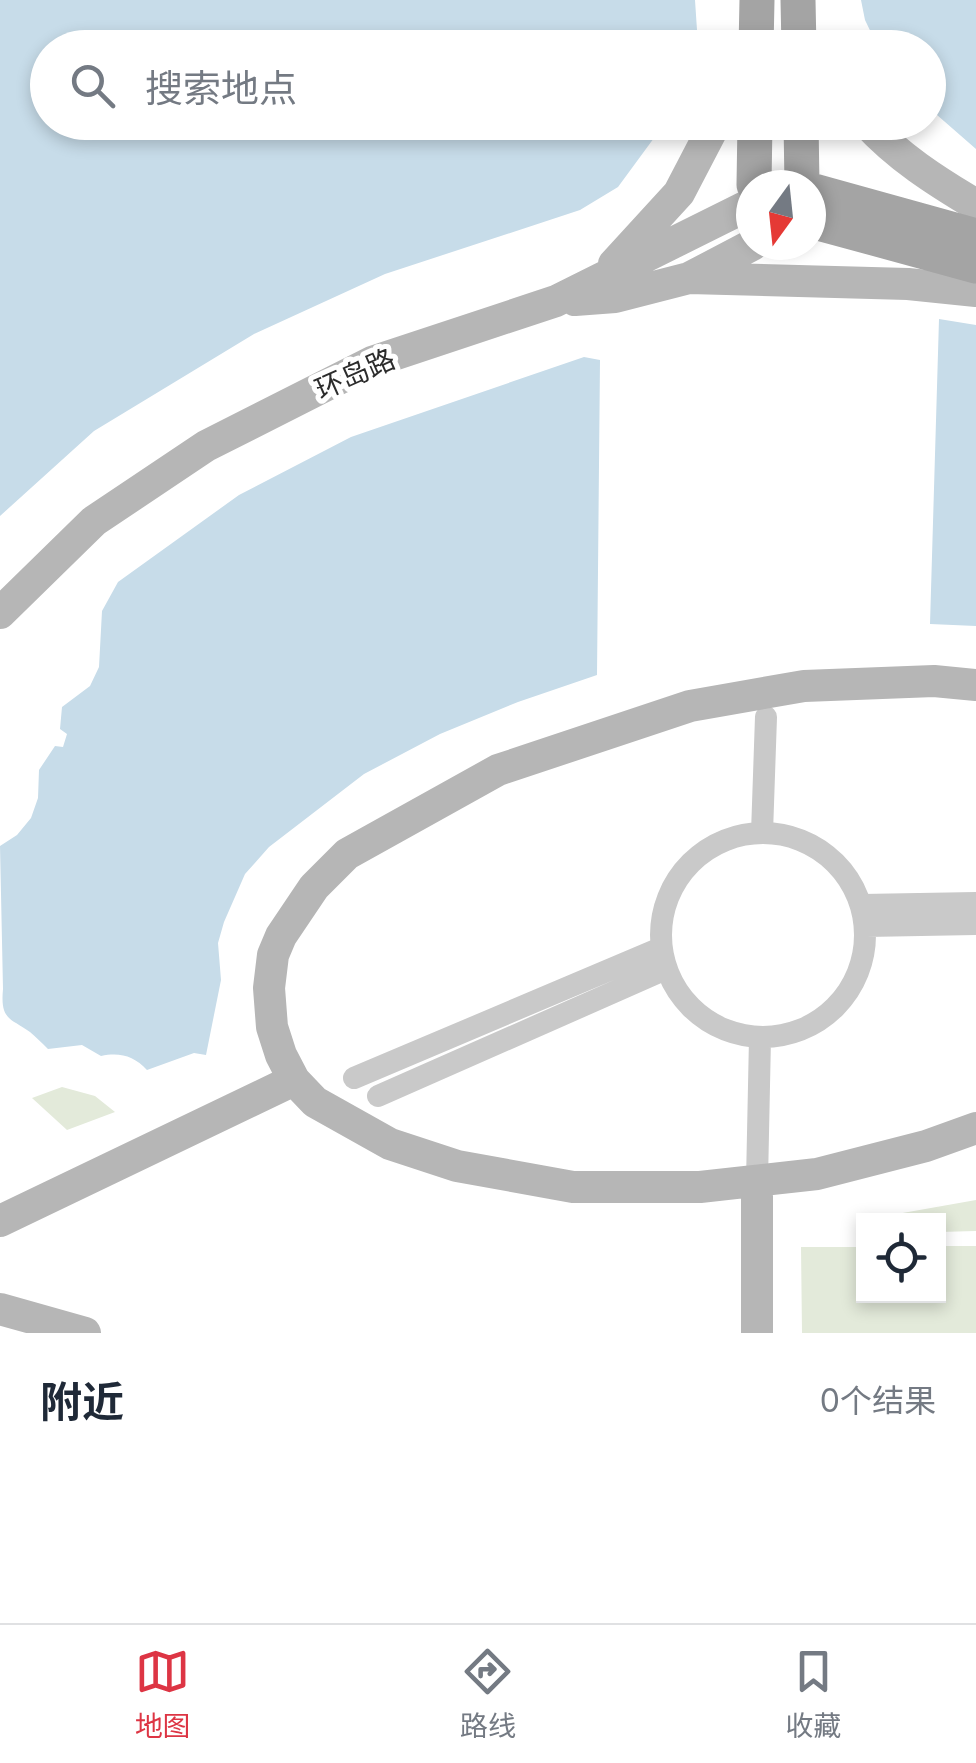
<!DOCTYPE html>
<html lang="zh">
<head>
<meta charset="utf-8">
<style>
  :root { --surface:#fff; --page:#f2f2f3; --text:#1f2937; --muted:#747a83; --line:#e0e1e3; --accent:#dd3544 }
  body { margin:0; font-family:Inter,"Noto Sans SC",sans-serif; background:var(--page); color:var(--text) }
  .controls { position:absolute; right:30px; bottom:30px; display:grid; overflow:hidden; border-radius:0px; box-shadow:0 5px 15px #0003 }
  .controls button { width:90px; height:90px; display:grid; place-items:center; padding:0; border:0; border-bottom:2px solid var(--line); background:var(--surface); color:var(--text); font:50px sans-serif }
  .compass { position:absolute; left:736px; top:170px; width:90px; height:90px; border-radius:50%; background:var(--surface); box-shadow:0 5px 15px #0003; rotate:195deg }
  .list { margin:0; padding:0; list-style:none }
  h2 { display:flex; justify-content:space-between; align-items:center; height:130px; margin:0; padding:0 40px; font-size:42px }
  h2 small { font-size:32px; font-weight:400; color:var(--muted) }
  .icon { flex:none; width:55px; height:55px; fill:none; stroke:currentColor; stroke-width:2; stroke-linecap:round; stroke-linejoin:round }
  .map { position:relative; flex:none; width:976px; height:1333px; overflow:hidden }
  .search { position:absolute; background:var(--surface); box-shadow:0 5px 15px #0003; left:30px; right:30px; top:30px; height:110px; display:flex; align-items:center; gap:25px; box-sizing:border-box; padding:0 35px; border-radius:55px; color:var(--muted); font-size:38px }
  .sheet { height:290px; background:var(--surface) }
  nav { display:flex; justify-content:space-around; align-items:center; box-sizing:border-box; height:140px; border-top:2px solid var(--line); background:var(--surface); font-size:28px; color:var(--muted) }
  nav a { display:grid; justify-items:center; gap:5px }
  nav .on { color:var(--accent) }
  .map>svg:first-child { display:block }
  .green { fill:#e3eada }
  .water { fill:#c7dce9 }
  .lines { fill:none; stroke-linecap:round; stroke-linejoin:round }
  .street { stroke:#c9c9c9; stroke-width:22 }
  .secondary { stroke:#b6b6b6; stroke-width:32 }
  .primary { stroke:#a4a4a4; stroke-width:35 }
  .labels { text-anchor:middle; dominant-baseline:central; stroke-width:10; stroke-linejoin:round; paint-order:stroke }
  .street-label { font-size:28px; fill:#2c2c2c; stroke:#fff }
</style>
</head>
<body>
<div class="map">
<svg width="976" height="1333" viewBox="0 0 976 1333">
  <rect width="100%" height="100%" fill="#fff"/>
  <path class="green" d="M62 1087 95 1096 115 1112 67 1130 32 1098Z
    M976 1200V1231L939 1232 938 1220H864L863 1226V1220Z
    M939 1246H976V1333H802L801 1247H863L864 1296H938Z"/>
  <path class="water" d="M0 0H695L698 45 48 48V122L665 123 618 187 580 210 385 274 254 334 94 431 0 516Z
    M861 0H976V149L929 108 928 48 878 47 865 20Z
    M939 319 976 325V626L930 624Z
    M584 357 600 360 597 675 518 702 440 734 364 774 269 847 245 874 224 922 218 943 221 980 206 1055 194 1053 147 1070C134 1056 120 1052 101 1056L82 1045 48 1049C42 1043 36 1037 30 1032 11 1018 0 1021 3 989L0 846 17 835 31 818 38 798 39 770 55 746 63 747 67 734 60 729 62 707 90 686 99 667 102 611 118 582 239 495 351 437Z"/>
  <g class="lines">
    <path class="street" d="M661 935a102 102 0 1 1 204 0a102 102 0 1 1-204 0Z
      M762 833 766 717
      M862 905 976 903
      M866 926 976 924
      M354 1078 661 948
      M378 1096 666 969
      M757 1181 760 1038"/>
    <path class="secondary" d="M866 122C898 157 936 181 976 205
      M614 264 679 193 716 122
      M689 278 908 284 976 291
      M575 300 615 297 689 278 752 245
      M0 613 94 521 206 446 372 362 556 301 751 204
      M976 685 934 681 804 686 690 706 498 770 347 854 314 887 281 936 273 955 269 988 272 1027 281 1055 294 1080 315 1102 390 1144 457 1166 573 1187H700L817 1174 926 1146 976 1128
      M0 1221 294 1080
      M0 1309 85 1333
      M757 1333V1181"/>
    <path class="primary" d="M798 0 799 48
      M756 48 757 0
      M801 122 802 185
      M754 185 755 122
      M811 190 976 236
      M811 221 976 266"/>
  </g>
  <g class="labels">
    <g class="street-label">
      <text transform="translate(355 374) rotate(-24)">环岛路</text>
    </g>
  </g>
</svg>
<div class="controls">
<button><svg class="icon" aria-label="locate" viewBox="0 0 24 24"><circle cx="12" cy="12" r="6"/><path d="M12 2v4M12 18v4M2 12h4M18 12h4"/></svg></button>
</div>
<svg class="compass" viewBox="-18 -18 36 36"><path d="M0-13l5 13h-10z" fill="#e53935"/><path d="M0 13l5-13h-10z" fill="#747a83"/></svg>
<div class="search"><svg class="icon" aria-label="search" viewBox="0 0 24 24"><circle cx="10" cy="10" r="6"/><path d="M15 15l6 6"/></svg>搜索地点</div>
</div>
<section class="sheet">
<h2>附近<small>0个结果</small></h2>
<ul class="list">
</ul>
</section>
<nav>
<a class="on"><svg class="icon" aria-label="map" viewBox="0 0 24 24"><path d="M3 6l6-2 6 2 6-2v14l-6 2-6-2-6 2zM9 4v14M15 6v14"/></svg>地图</a>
<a><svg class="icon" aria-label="directions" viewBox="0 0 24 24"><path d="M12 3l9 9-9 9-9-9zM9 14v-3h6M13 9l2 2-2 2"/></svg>路线</a>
<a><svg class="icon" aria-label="saved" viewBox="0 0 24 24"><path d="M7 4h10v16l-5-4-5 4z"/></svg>收藏</a>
</nav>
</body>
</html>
